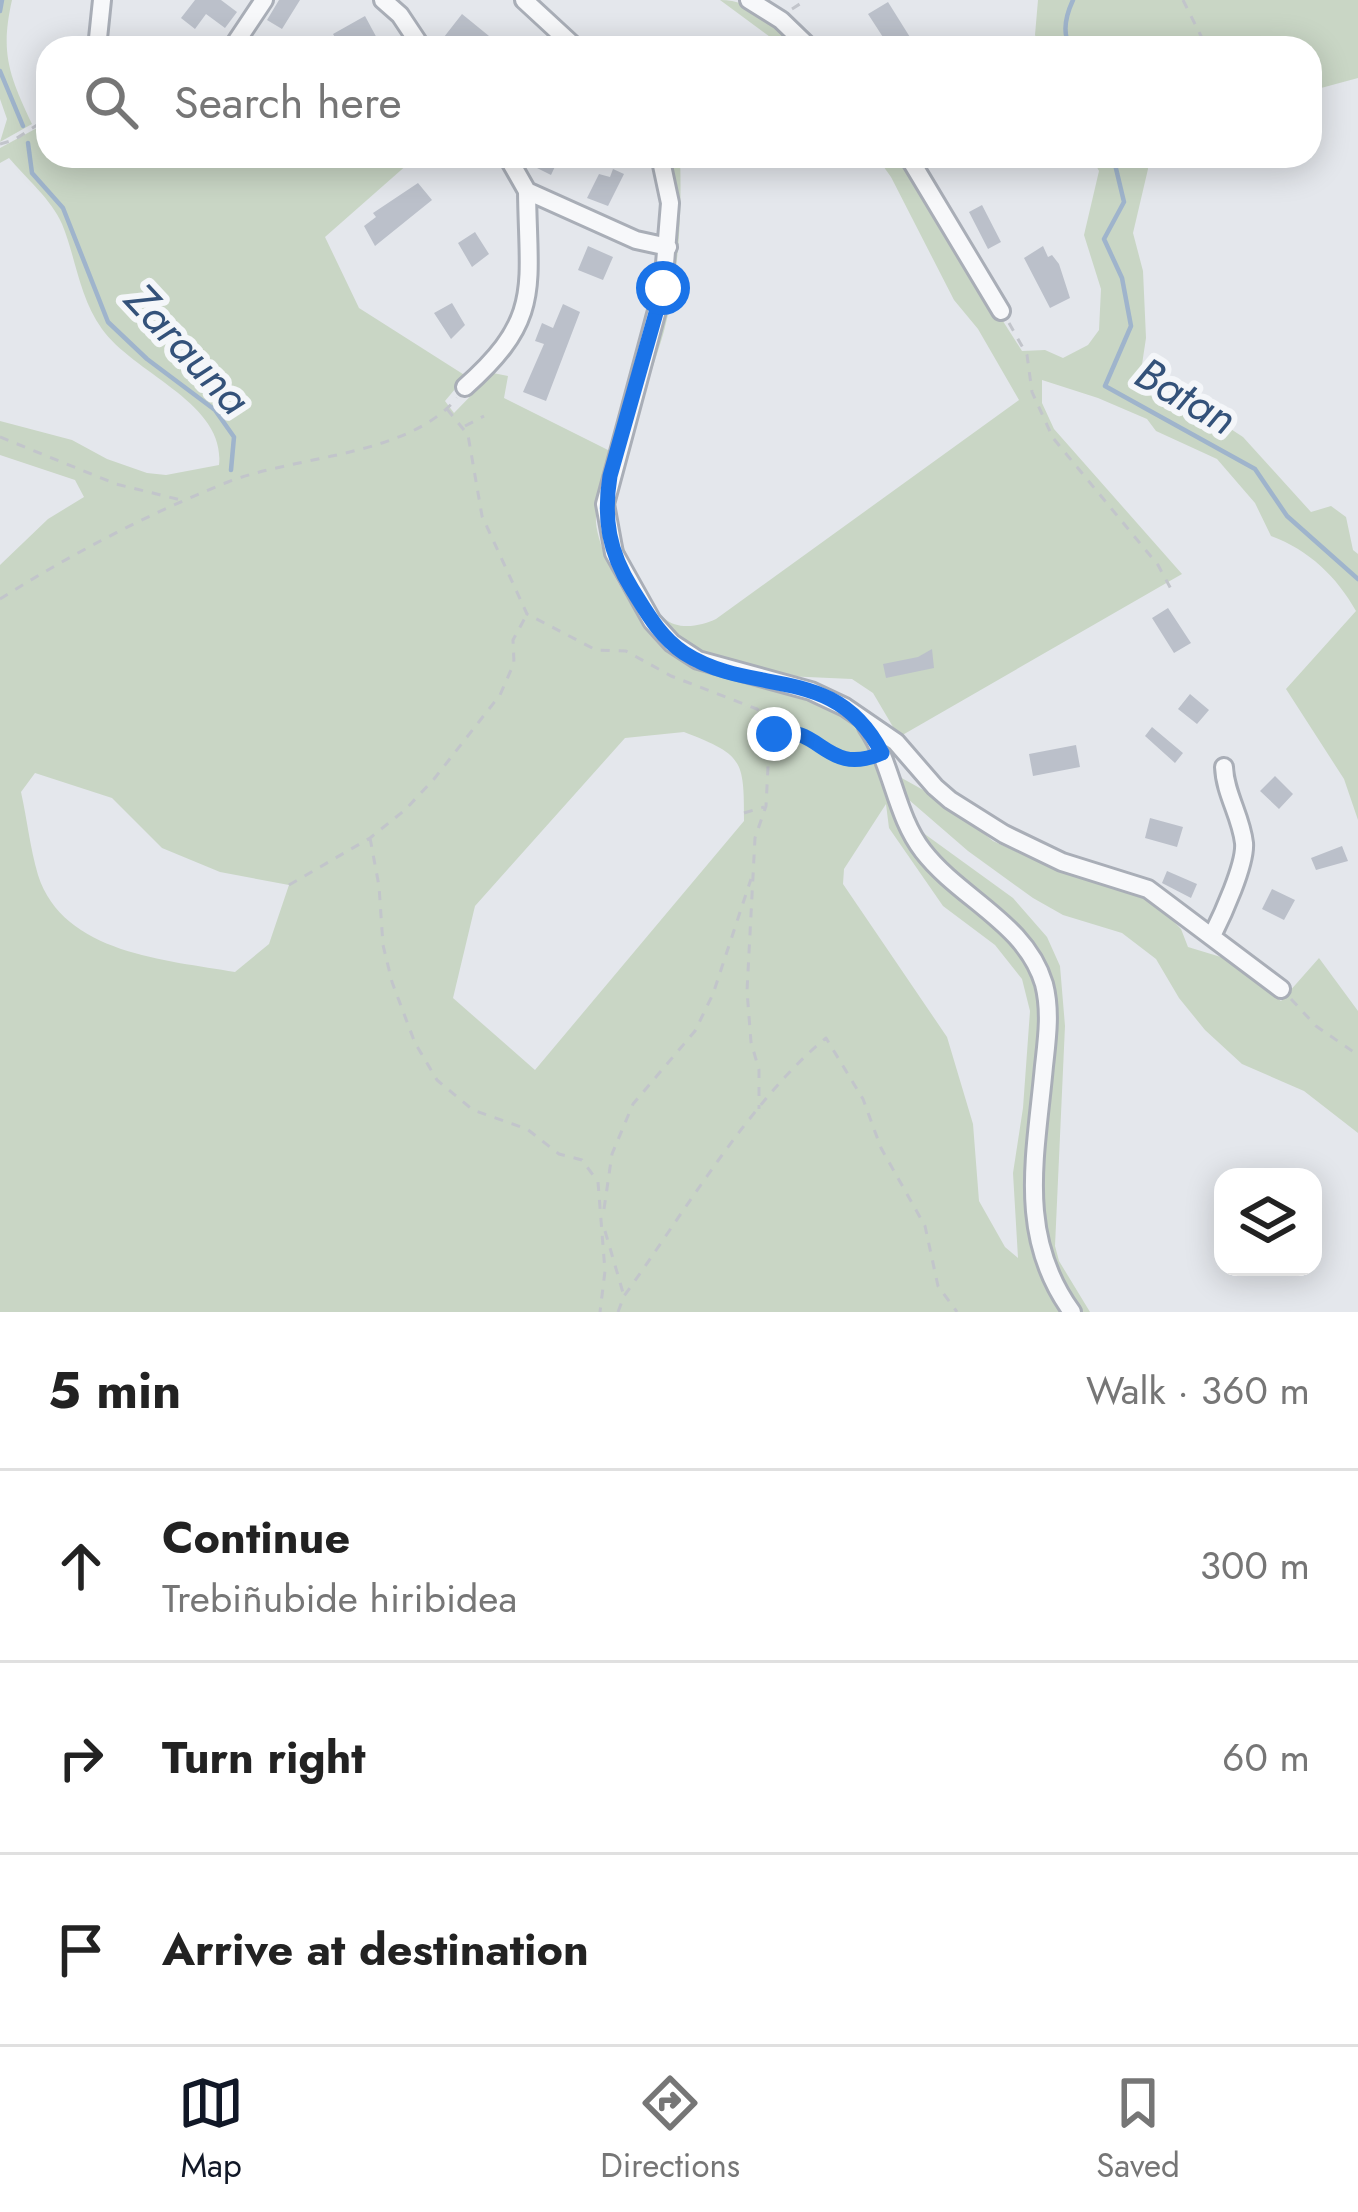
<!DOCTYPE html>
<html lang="en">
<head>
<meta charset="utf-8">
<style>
  :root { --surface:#fff; --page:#f6f6f6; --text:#222; --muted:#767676; --line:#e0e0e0; --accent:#111827 }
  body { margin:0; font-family:Jost,sans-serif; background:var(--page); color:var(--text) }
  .controls { position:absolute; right:36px; bottom:36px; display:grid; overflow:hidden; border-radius:24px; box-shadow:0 6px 30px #0003 }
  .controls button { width:108px; height:108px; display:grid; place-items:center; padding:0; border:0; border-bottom:3px solid var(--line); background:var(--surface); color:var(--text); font:60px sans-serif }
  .stop { position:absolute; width:36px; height:36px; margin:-27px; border:9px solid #1a73e8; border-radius:50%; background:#fff }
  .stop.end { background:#1a73e8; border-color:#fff; box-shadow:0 3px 12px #0008 }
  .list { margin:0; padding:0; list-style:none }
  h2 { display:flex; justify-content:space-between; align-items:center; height:156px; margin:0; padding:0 48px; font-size:51px }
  h2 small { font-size:39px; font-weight:400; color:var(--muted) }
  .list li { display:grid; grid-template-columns:78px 1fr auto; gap:36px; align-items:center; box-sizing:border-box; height:192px; padding:0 48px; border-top:3px solid var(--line) }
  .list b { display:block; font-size:45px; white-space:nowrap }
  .list p { margin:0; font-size:39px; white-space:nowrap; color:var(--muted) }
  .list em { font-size:39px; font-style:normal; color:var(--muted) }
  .icon { flex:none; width:66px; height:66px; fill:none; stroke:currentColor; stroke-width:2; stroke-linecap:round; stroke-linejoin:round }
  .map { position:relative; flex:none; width:1358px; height:1312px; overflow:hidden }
  .search { position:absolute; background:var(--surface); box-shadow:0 6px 30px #0003; left:36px; right:36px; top:36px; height:132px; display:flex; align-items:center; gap:30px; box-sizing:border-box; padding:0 42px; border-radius:36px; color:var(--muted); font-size:45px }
  .sheet { height:732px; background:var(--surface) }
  nav { display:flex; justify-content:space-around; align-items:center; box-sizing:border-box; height:168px; border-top:3px solid var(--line); background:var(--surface); font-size:33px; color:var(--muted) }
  nav a { display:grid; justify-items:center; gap:6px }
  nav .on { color:var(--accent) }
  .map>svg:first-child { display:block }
  .green { fill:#c9d6c5; fill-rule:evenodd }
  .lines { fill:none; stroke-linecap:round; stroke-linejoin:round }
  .stream { stroke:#9fb4cc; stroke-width:4.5 }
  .building { fill:#bbc0ca }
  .minor-casing { stroke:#a9aeb7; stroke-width:22 }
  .path { stroke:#c2c5cb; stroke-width:3; stroke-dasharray:9 9; stroke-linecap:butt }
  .minor { stroke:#f7f8fa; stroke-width:16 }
  .route { stroke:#1a73e8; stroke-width:15 }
  .labels { text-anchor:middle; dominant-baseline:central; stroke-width:12; stroke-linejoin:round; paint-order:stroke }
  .water-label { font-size:45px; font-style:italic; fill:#34527a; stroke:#f4f6f9 }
</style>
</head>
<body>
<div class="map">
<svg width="1358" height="1312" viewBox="0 0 1358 1312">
  <rect width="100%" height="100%" fill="#e4e7ec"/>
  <path class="green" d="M0 0H12C0 53 9 75 32 124L0 142 7 119 0 99Z
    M720 0C754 0 777 25 801 48H785Z
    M1038 0H1358V78L1310 91V48H1040L1035 35Z
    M48 122V156H417L325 237 359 308 466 376 445 401 454 413 493 373 508 376 504 398 610 451C604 473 595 499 596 523 600 563 647 639 682 660 730 688 799 681 845 717 882 746 874 778 894 813 901 825 916 836 925 847 970 895 1028 941 1040 1007 1039 1084 1013 1179 1032 1253 1038 1275 1051 1293 1063 1312H0V565L48 519 84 497 75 480 0 455V421L72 440 107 459 147 473 166 475 219 465C226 403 134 374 102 329 79 297 76 258 62 224 52 200 25 177 9 158L0 163V148ZM684 732C743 755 744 759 744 821L535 1070 453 998 475 906 625 738ZM35 773 112 798 162 848 220 872 289 885 269 944 235 972C167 960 63 954 38 875 30 848 27 819 21 792ZM886 804 889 828 943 906 995 945 1022 979 1030 1011 1023 1108 1013 1173 1018 1258 1005 1247 979 1201 973 1124 947 1037 843 884 844 869Z
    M667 156H680C682 214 679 275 664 331 651 378 616 464 616 509 616 539 642 598 664 618 678 631 701 626 716 619L1019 400 978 329 954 300 891 177 876 156H898L1022 351 1045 350 1063 358 1088 345 1099 330 1101 289 1084 235 1099 171 1091 156H1147L1148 169 1133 233 1143 271 1146 338 1141 371 1173 401 1211 416 1243 437 1311 512 1331 506 1346 517 1353 550 1358 554V820L1344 779 1286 689 1356 611C1337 577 1309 550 1271 536L1255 503 1217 459 1156 431 1147 419 1098 398 1042 380V403L1054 429 1182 574 899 737 873 693 852 679 785 676 693 649 671 636 646 604 617 547 611 512 660 322Z
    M898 776 945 802 993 841 1066 874 1149 896 1181 929 1188 947 1234 961 1281 1001 1319 958 1358 1011V1133L1304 1091 1242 1064 1205 1030 1179 998 1156 959 1122 933 1063 915 1033 898 968 851 901 793Z
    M915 827 1013 898 1047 937 1060 966 1065 1026 1055 1246 1059 1261 1090 1312H1081L1067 1293 1039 1228 1054 1036 1055 999 1047 970 1022 932 940 862Z"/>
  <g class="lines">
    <path class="stream" d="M0 11 2 0
      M1071 48C1061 33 1066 15 1073 0
      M0 71 23 126
      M28 143 32 173 63 208 108 322 147 359 215 410 234 437 231 470
      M1113 156 1124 202 1104 239 1122 278 1131 326 1105 386 1255 469 1287 516 1358 579"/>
  </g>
  <path class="building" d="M195 0H221L237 12 225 28 206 14 195 29 181 18Z
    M279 0H300L282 29 267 20Z
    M888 2 913 42 904 48H890L868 14Z
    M462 14 489 36 503 48H457L444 37Z
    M365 16 379 42 391 36 398 48H341L333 34Z
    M540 156H560L551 175 535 167Z
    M613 169 624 174 608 206 587 198 599 174 610 177Z
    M418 183 432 200 375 246 364 226 376 217 373 213Z
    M982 205 1001 242 988 249 969 212Z
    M475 232 489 254 472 267 458 243Z
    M588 246 613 257 603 280 578 270Z
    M1043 246 1048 257 1052 255 1059 264 1070 298 1050 308 1024 258Z
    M452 303 465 325 451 339 434 313Z
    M563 304 580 312 546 401 523 392 544 344 535 341 542 323 553 328Z
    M1168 608 1191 643 1174 653 1152 618Z
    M932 649 934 668 886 678 883 664 918 657Z
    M1190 694 1209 710 1197 724 1178 709Z
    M1152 727 1183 753 1175 763 1145 736Z
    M1076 745 1080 767 1033 776 1029 754Z
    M1275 776 1293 794 1279 809 1260 791Z
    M1150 818 1183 827 1177 847 1145 838Z
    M1342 846 1348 861 1316 870 1311 858Z
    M1167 871 1197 884 1191 898 1162 883Z
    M1272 889 1295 900 1284 920 1262 909Z"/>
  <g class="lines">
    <g class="minor-casing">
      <path id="minor" d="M383 0 400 15 422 48
        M524 0 576 48
        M749 0 781 20 810 48
        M97 48 102 0
        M232 48 264 0
        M507 156 527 191 636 240 668 247
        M660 156 670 203 663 288 605 504 614 553 652 621 672 643 698 660 811 691 845 707 896 742 935 787 950 800 1004 834 1062 862 1148 889 1281 989
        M908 156 1001 311
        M465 387C543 318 528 287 527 191
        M867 727C893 765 895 815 923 851 960 899 1026 923 1044 984 1051 1011 1047 1039 1044 1066 1036 1155 1016 1235 1072 1312
        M1212 936C1222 916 1246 864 1244 843 1241 816 1225 794 1224 767"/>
    </g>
    <path class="path" d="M1183 0 1207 48
      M792 9 806 0
      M0 144 14 140 48 118
      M1009 323 1027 355 1032 392 1053 438 1158 565 1171 589
      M447 409 468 435 482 516 527 614 596 650 626 651 671 676 757 709 771 721 774 734 769 747 766 806 755 838 747 991 751 1042 759 1070V1109
      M465 426 484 416
      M0 437 116 484 181 500
      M0 599C73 553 148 514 228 482 297 455 407 457 457 398
      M776 734C810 726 828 763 865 760
      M744 813 764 807
      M370 838 379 886 383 945 392 982 415 1043 437 1080 473 1110 527 1129 559 1154 582 1160 598 1182 605 1271 600 1312
      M289 885 370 838 405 810 434 779 500 695 514 663 513 640 526 616
      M1291 999 1316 1026 1358 1055
      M604 1209 612 1154 633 1104 695 1031 713 994 751 879
      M605 1231 624 1296
      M618 1312 624 1296C682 1216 751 1099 826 1038L863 1099 881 1148 925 1226 938 1286 957 1312"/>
    <use href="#minor" class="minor"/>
  </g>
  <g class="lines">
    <path class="route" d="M663 288 610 476C603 519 609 552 632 589 647 613 660 637 684 653 754 698 835 662 882 753 825 778 821 723 774 734"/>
  </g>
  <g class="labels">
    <g class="water-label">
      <text transform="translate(188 349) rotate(47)">Zarauna</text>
      <text transform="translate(1186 396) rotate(30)">Batan</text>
    </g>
  </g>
</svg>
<div class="controls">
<button><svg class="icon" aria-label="layers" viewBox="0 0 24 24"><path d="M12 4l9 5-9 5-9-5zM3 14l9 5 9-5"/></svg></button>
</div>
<div class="stop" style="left:663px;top:288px"></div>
<div class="stop end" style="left:774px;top:734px"></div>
<div class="search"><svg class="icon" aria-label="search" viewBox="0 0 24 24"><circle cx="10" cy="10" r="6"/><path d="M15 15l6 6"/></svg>Search here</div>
</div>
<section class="sheet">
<h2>5 min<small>Walk · 360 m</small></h2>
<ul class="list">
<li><svg class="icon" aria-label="ahead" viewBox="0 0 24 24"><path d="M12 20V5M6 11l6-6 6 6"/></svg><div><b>Continue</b><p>Trebiñubide hiribidea</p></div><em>300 m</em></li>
<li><svg class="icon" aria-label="right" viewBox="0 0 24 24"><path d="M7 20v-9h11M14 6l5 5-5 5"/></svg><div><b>Turn right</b></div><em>60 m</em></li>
<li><svg class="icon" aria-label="arrive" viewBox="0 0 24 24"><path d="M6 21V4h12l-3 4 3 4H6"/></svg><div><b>Arrive at destination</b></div></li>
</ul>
</section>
<nav>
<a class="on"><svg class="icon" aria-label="map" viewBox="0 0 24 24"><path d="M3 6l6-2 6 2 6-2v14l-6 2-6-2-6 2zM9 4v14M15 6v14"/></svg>Map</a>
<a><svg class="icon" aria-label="directions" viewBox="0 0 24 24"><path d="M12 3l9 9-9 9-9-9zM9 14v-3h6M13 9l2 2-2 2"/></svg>Directions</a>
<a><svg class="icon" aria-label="saved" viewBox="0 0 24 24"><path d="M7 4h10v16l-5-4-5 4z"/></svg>Saved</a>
</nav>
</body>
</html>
